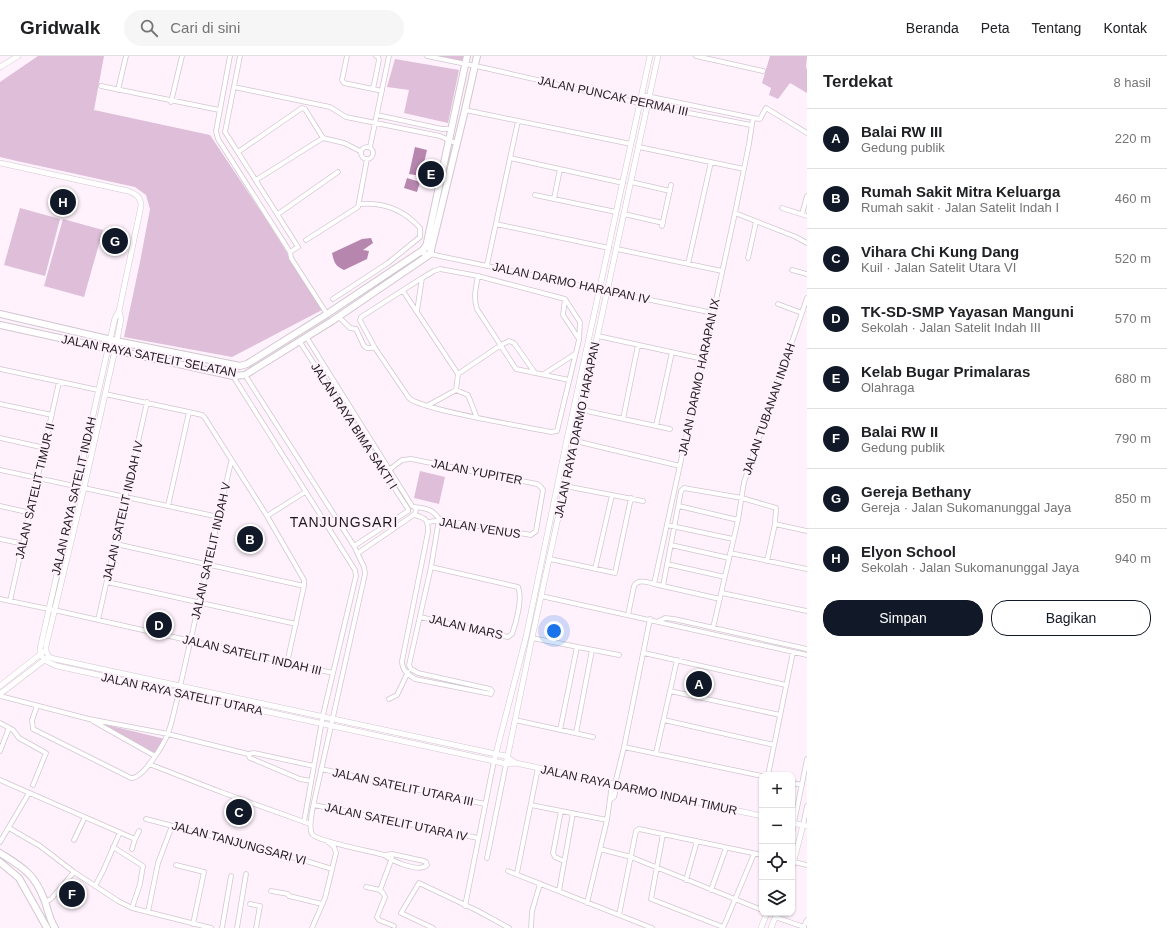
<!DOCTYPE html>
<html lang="id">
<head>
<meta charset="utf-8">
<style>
  :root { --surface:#fff; --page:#f6f6f6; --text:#202124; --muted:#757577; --line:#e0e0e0; --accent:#111827 }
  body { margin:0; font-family:Helvetica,sans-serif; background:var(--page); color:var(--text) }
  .controls { position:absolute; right:12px; bottom:12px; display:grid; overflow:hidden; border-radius:8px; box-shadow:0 1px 3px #0004 }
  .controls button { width:36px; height:36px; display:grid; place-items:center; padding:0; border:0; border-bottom:1px solid var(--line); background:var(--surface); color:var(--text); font:20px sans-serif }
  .you { position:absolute; left:554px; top:575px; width:14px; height:14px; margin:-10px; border:3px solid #fff; border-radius:50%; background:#1a73e8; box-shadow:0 0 0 6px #1a73e833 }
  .badge { display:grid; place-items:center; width:26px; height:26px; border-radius:50%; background:var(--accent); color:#fff; font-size:13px; font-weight:700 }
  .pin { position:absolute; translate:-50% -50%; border:2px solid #fff; box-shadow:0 1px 4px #0006 }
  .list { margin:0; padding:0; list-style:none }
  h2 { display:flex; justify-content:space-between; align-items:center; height:52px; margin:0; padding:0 16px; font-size:17px }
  h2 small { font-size:13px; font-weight:400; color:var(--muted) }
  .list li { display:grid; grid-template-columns:26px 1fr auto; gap:12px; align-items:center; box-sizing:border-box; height:60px; padding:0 16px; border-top:1px solid var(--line) }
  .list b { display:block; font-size:15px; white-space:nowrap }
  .list p { margin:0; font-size:13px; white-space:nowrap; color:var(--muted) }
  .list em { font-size:13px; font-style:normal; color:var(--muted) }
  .actions { display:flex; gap:8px; padding:12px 16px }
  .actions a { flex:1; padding:9px 0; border:1px solid var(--accent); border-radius:16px; text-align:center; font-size:14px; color:var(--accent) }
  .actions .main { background:var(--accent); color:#fff }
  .icon { flex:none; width:22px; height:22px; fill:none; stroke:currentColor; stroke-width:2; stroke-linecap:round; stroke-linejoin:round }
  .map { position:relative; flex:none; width:807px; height:872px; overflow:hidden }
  header { display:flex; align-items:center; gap:24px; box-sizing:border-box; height:56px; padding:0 20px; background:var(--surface); border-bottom:1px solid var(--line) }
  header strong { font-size:19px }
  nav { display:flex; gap:22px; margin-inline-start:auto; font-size:14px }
  .search { width:280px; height:36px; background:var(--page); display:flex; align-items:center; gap:10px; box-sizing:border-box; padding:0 14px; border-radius:22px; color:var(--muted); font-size:15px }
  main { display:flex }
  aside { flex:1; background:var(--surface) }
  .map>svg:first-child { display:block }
  .green { fill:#debed8 }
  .water { fill:#b686ae }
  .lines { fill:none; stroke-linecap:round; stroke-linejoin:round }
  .minor-casing { stroke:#d2c6cf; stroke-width:5.5 }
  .tertiary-casing { stroke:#d2c6cf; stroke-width:6 }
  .secondary-casing { stroke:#d2c6cf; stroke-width:8 }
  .minor { stroke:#fff; stroke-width:4 }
  .tertiary { stroke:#fff; stroke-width:5 }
  .secondary { stroke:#fff; stroke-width:6 }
  .labels { text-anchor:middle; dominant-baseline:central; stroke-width:4; stroke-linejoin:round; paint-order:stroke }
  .street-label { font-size:12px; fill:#1d191d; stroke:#fff2fc }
  .quarter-label { font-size:14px; letter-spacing:1px; fill:#1d191d; stroke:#fff2fc }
</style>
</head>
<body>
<header>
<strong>Gridwalk</strong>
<div class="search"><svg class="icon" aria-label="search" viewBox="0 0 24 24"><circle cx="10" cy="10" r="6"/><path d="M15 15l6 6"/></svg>Cari di sini</div>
<nav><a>Beranda</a><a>Peta</a><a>Tentang</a><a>Kontak</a></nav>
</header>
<main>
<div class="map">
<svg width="807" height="872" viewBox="0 0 807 872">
  <rect width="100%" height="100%" fill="#fff2fc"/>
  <path class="green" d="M38 0H104L94 54 210 79 270 169 322 254 232 301 124 281 140 206 150 153 146 139 135 131 17 105 0 101V26Z
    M435 0H464L462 6Z
    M770 0H807L806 12 807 13V37L790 27 778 43 769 39 771 32 762 27Z
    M395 3 459 14 448 67 404 57 409 34 387 31Z
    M20 152 60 163 45 220 4 209Z
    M63 163 103 174 84 241 44 230Z
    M420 415 445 421 439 448 414 442Z
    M99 667 165 683 155 698Z"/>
  <path class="water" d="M415 91 427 94 421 120 409 118Z
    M407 122 420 126 417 136 404 132Z
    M371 182 373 187 363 194 369 195 367 203 344 214C335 210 334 206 332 197L362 183Z"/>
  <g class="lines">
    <g class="minor-casing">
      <path id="minor" d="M230 0 216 75 218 83 290 196 291 202 327 258
        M240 0 225 76 298 191 290 196
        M347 0 342 24 344 27 373 33
        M376 0 378 1 379 4 373 33 382 35
        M427 0 485 12 648 49 751 69
        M696 0 763 15
        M101 30 219 54
        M234 31 330 51 346 61 440 80 453 86H458
        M118 34 126 0
        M642 39 753 62 760 63 766 52 807 77
        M171 46 182 0
        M465 54 631 88
        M377 59 442 73H452
        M361 97a6 6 0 1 1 12 0a6 6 0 1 1-12 0Z
        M370 91 389 0
        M639 91 744 113
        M238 96 302 52 305 53 323 82
        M510 102 623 127
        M256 124 323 82 344 87 360 95
        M631 126 670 135
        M535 139 616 156
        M554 143 560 113
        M782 152 807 160
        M735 157 796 181 807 187
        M278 158 338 116
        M624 158 663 167
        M802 158 807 140
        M496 168 609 192
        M662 170 671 129
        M306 184 358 151 367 103
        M617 193 722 215
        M430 198 713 257
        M748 202 756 166
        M688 208 711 106
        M487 209 518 65
        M440 213 478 220 565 243 580 266 579 284 557 375 551 376C528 371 421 354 409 342L375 292 363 270 360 264 361 261 422 222 434 215Z
        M792 214 807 218
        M478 220C476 232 473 241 477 253L516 313 569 324
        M403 235 458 318 456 334 427 350
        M333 243 388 207 420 181V172C404 154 384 146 360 148
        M565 243 563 259 579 283
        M778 248 802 257
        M417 255 422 222
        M339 261 350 272 356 273 364 290 367 292H375
        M598 280 703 303
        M307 282 412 450
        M300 286 408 453
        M0 313 98 334
        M458 318 501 289 509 285 514 287 535 317
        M544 318 575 298
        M245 319 354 490 364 511 365 518C349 588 333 658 318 728 316 738 307 770 312 778 316 785 374 796 384 799L392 798 424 805 426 806 427 809C419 817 392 805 384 799
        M233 320 355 514 356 520 323 659 304 766
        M456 334 468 339 477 362
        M105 338 189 356 202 359 205 362 267 460 304 524V530L287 607
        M0 348 52 359
        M582 354 670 373
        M623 363 638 289
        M656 370 672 296
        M0 382 45 392
        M567 383 680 410
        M0 414 219 461
        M389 414 402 404 411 403 537 428 540 430 543 434 536 475 531 479 443 464 428 466
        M565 430 643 445
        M0 450 31 457
        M168 450 189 356
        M679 450 738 464
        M414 459C426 462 428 463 428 476L402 605C402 614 407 618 415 623L491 638 492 635 490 633 418 617 411 613 409 609 431 511 439 463C433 453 425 452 414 451
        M267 460 305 436
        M775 468 807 475
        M667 469 733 483
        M0 483 24 488
        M116 488 304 530
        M671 489 729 502
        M354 490 408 455
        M358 497 415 458 416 453 414 451
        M730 497 807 513
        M550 503 615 517 631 442
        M667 508 725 521
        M595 513 612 439
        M107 526 296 568
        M654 528 720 543
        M663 530 681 435 684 432 742 442 776 452 775 468 767 505
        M722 537 807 555
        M541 540 807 599
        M0 543 63 556 333 617
        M10 545 59 326
        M628 559 634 530C638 523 647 526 654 528L735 157 749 88 753 62
        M420 561 508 581 512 578C516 567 523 542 518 531L431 511
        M98 564 147 346
        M659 565 665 562 674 563 807 593
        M713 572 738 464 744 426 807 242
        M532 582 619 599
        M644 597 786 629
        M670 635 780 659
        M0 640 89 663 168 678 248 698 254 697 314 710
        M389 643 397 639 408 616
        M37 650 32 664 33 673 131 722C143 723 164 688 168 677 172 667 174 655 177 644L231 406
        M515 664 593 681
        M664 664 774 689
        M93 665 155 700
        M0 667 13 674 19 682 46 697 33 729
        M560 674 577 591
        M576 677 592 594
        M624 691 762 720
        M0 695 9 672
        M656 697 677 604
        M248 698 250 702 255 704 300 723 311 725
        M149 708 221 736 310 768
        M321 713 485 748
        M768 719 793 596
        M0 724 135 783
        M792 727 802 729
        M615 728 624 691 650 563
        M611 743 614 741 617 729
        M314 749 478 782
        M531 749 607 764
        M561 755 553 797 555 801 564 805
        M146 763 303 804 332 813
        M794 767 807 703
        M803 769 807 750
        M9 772 40 790 74 816 118 845 132 852 211 872
        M663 778 651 843 723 871
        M74 784 85 761
        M0 786 29 737
        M113 791 143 810 140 828 132 852
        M132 793 135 783 139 775
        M600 793 631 801 762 854
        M392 802 380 834 383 837 385 841 377 861 379 864 394 870
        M487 802 506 708
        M794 806 807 809
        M176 809 204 816 193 868
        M508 815 652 872
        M517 817 538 712
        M686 824 697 785
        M95 830 103 815 120 776
        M366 831 380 834
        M711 834 726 792
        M271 835 288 838 289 840 322 848
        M559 835 573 757
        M45 846 51 843 74 816
        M587 847 607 764 612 728
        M250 848 260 850 256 872
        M465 850 494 705
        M148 856 158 807 172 770
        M619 859 636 775 639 773 762 799
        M775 861 804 871
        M222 872 231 820
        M237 872 246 818
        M312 872 325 842 336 797 334 791 328 786
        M433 872 401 857 419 827 478 855 509 872
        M531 872 532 855 540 828
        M723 872 754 798
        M803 872 807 864"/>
    </g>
    <g class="tertiary-casing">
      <path id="tertiary" d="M0 11 18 0
        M0 107 128 135C136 138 141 141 141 150L119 255 121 263 115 294 84 432 46 590V595L49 601
        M119 255 115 262 49 553 40 593V596L44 604 57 610 494 705 506 708 516 707 762 760
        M49 601 55 603 505 700 516 707
        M0 630 43 596
        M0 638 47 602
        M494 705 526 581 567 383 650 0
        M506 708 532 582 658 0
        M792 767 807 770
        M792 776 794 767
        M792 812 803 769
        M761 872 767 857
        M771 872 777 857"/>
    </g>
    <g class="secondary-casing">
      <path id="secondary" d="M426 191 467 0
        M431 194 465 54 477 0
        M0 258 116 285 240 310 247 308 327 258 423 194 425 191H429L431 196 429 199H426L423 196V194
        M0 269 233 320 245 319 332 265 429 199
        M0 797C22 811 34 817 44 843 48 853 49 863 55 872
        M0 806 19 822 47 872"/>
    </g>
    <use href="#minor" class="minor"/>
    <use href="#tertiary" class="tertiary"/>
    <use href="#secondary" class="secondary"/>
  </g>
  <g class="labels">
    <g class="street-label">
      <text transform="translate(613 40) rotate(12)">JALAN PUNCAK PERMAI III</text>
      <text transform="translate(571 227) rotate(12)">JALAN DARMO HARAPAN IV</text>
      <text transform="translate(149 300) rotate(11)">JALAN RAYA SATELIT SELATAN</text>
      <text transform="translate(699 321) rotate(-78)">JALAN DARMO HARAPAN IX</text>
      <text transform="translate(769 353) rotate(-71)">JALAN TUBANAN INDAH</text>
      <text transform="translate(354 370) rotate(57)">JALAN RAYA BIMA SAKTI I</text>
      <text transform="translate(577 374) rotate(-78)">JALAN RAYA DARMO HARAPAN</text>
      <text transform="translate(477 416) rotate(11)">JALAN YUPITER</text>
      <text transform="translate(35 435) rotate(-77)">JALAN SATELIT TIMUR II</text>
      <text transform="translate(74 440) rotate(-77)">JALAN RAYA SATELIT INDAH</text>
      <text transform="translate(123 455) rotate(-77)">JALAN SATELIT INDAH IV</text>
      <text transform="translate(480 472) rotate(9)">JALAN VENUS</text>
      <text transform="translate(211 495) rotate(-77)">JALAN SATELIT INDAH V</text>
      <text transform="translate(466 571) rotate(13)">JALAN MARS</text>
      <text transform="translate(252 599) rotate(13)">JALAN SATELIT INDAH III</text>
      <text transform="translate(182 638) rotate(12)">JALAN RAYA SATELIT UTARA</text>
      <text transform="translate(403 731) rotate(12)">JALAN SATELIT UTARA III</text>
      <text transform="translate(639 734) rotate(12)">JALAN RAYA DARMO INDAH TIMUR</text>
      <text transform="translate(396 766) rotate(12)">JALAN SATELIT UTARA IV</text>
      <text transform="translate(239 787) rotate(15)">JALAN TANJUNGSARI VI</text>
    </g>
    <g class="quarter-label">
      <text x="344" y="466">TANJUNGSARI</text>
    </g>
  </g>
</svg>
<div class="controls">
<button>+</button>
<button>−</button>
<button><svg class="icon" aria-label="locate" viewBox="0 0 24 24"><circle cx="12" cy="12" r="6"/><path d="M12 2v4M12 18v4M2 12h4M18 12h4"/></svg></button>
<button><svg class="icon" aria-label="layers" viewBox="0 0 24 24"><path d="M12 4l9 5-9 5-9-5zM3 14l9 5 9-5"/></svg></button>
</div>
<div class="you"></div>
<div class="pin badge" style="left:699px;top:628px">A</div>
<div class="pin badge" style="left:250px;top:483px">B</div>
<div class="pin badge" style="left:239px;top:756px">C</div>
<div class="pin badge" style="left:159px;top:569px">D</div>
<div class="pin badge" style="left:431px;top:118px">E</div>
<div class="pin badge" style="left:72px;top:838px">F</div>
<div class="pin badge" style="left:115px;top:185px">G</div>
<div class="pin badge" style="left:63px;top:146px">H</div>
</div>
<aside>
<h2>Terdekat<small>8 hasil</small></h2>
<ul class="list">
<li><span class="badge">A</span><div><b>Balai RW III</b><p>Gedung publik</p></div><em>220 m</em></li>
<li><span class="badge">B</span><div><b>Rumah Sakit Mitra Keluarga</b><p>Rumah sakit · Jalan Satelit Indah I</p></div><em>460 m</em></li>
<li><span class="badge">C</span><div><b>Vihara Chi Kung Dang</b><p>Kuil · Jalan Satelit Utara VI</p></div><em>520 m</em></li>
<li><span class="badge">D</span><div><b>TK-SD-SMP Yayasan Manguni</b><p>Sekolah · Jalan Satelit Indah III</p></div><em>570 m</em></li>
<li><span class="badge">E</span><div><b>Kelab Bugar Primalaras</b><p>Olahraga</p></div><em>680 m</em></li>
<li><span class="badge">F</span><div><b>Balai RW II</b><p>Gedung publik</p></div><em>790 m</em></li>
<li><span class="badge">G</span><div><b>Gereja Bethany</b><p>Gereja · Jalan Sukomanunggal Jaya</p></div><em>850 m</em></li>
<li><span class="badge">H</span><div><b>Elyon School</b><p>Sekolah · Jalan Sukomanunggal Jaya</p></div><em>940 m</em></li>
</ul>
<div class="actions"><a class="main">Simpan</a><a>Bagikan</a></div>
</aside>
</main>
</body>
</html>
